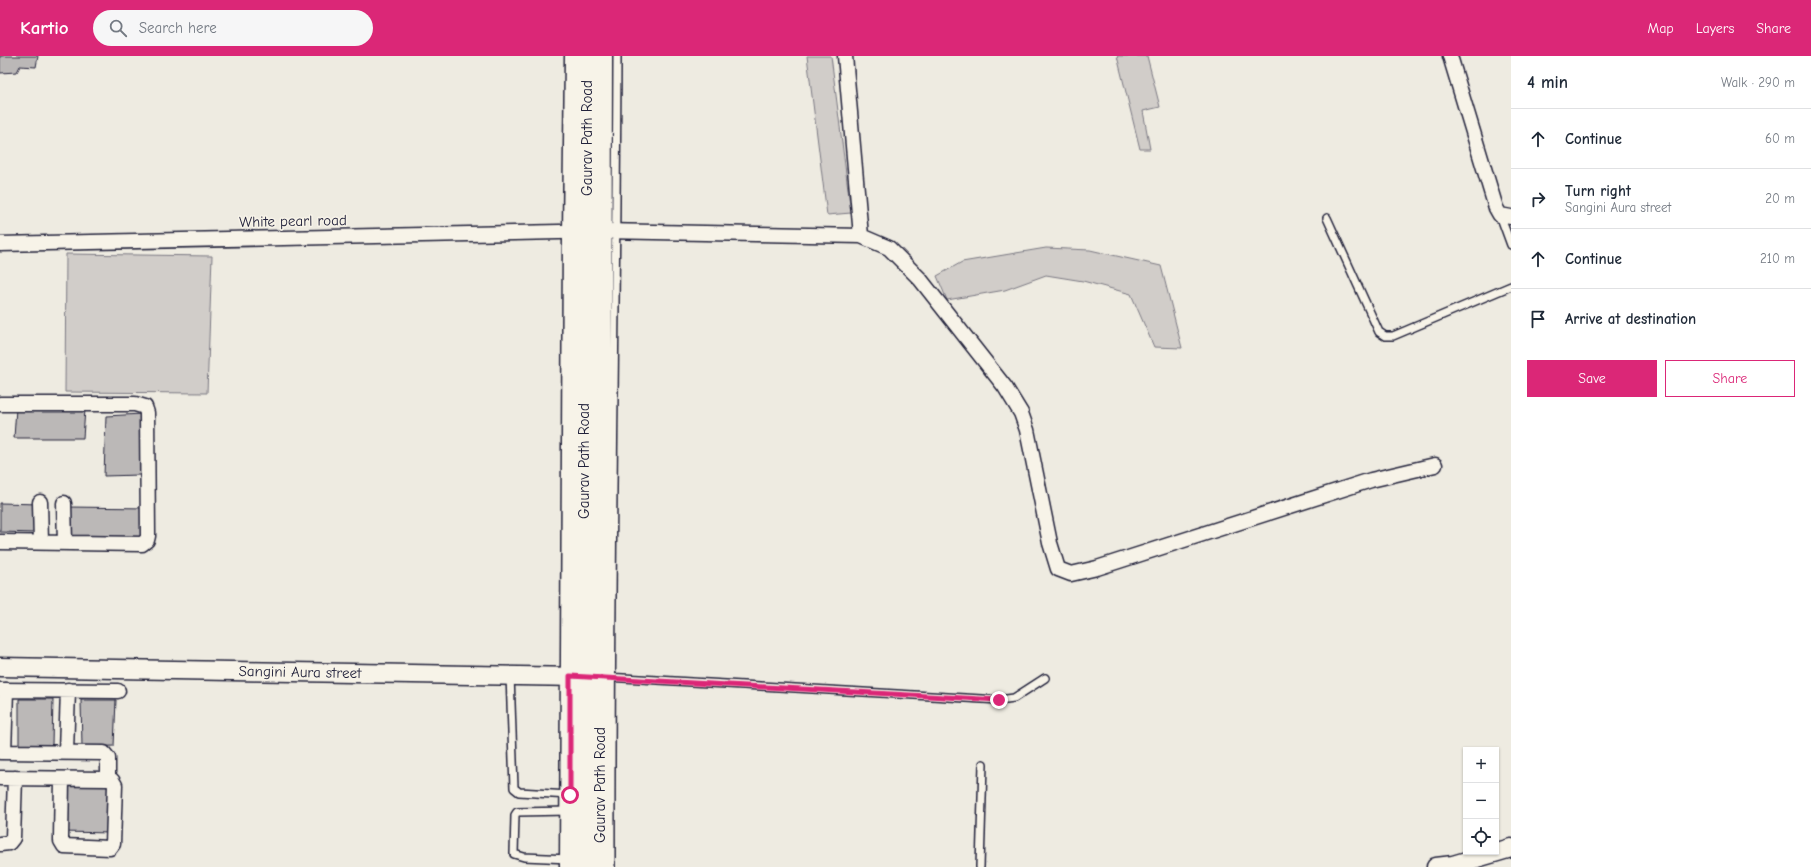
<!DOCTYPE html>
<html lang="en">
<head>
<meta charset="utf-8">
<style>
  :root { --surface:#fff; --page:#f6f6f7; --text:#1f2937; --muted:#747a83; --line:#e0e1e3; --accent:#db2777 }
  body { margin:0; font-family:"Comic Neue",sans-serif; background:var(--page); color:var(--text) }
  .controls { position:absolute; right:12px; bottom:12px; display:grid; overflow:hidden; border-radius:0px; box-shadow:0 1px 3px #0004 }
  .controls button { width:36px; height:36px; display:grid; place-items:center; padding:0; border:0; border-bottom:1px solid var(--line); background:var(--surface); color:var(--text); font:20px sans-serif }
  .stop { position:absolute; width:12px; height:12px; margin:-9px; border:3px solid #db2777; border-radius:50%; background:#fff }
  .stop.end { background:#db2777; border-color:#fff; box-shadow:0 1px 4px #0008 }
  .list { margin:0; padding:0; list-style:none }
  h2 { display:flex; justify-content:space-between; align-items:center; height:52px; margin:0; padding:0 16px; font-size:17px }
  h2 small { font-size:13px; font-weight:400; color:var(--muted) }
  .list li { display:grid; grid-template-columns:26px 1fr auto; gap:12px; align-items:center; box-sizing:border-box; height:60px; padding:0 16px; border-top:1px solid var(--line) }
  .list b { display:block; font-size:15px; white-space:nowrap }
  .list p { margin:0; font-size:13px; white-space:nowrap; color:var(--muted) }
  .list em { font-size:13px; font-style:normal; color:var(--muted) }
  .actions { display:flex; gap:8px; padding:12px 16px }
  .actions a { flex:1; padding:9px 0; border:1px solid var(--accent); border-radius:0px; text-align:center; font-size:14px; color:var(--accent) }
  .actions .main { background:var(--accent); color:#fff }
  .icon { flex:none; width:22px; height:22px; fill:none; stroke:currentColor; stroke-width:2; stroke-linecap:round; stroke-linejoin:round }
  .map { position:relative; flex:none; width:1511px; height:811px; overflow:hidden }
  header { display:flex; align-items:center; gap:24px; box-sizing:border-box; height:56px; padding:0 20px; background:var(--accent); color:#fff }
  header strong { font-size:19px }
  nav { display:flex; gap:22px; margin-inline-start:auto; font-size:14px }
  .search { width:280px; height:36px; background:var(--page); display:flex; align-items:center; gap:10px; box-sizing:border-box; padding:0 14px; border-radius:22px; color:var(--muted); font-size:15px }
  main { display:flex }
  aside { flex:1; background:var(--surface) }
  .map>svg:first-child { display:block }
  .green { fill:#d1cdc9; stroke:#7a7882 }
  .building { fill:#bbb8b7; stroke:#22223b }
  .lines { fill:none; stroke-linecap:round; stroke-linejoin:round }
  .service-casing { stroke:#22223b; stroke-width:10 }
  .minor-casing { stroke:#22223b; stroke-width:17 }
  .tertiary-casing { stroke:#22223b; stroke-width:21 }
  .secondary-casing { stroke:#22223b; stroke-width:23 }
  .service { stroke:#f7f3e8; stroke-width:7 }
  .minor { stroke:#f7f3e8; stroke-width:14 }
  .tertiary { stroke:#f7f3e8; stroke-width:18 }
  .secondary { stroke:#f7f3e8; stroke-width:20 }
  .route { stroke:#db2777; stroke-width:5 }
  .labels { text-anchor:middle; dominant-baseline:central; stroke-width:3; stroke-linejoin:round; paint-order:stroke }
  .street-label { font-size:15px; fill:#22223b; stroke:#f7f3e8 }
</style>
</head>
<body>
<header>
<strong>Kartio</strong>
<div class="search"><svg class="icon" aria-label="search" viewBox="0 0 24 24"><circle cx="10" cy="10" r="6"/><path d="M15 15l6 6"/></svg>Search here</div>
<nav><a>Map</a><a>Layers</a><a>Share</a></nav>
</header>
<main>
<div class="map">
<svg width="1511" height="811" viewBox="0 0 1511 811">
  <rect width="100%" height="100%" fill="#eeebe1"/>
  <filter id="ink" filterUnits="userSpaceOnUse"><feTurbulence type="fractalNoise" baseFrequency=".025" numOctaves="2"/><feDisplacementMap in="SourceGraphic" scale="8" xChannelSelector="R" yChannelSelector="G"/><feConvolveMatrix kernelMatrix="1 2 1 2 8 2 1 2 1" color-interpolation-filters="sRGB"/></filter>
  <g filter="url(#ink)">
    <path class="green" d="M807 0H831L851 157 827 159Z
      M1117 0H1147L1160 51 1143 55 1150 93H1140Z
      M1046 192 1090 194 1161 210 1182 292 1154 291 1131 238 1083 225 1046 219 1005 234 947 244 937 220 962 206Z
      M66 198 212 200 207 337 65 336Z"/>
    <path class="building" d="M0 0H38L36 11 20 10 17 16 0 17Z
      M16 352 85 353 83 382H14Z
      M142 358 140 419 104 420 106 360Z
      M0 447 39 448 37 477 0 476Z
      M68 451 148 452 146 481H65Z
      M19 643H53L52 689 19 690Z
      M81 644H116L114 690 82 691Z
      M64 729 112 730V777L62 776Z"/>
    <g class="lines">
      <g class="service-casing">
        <path id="service" d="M1500 159 1511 189
          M1327 162 1379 276 1385 280H1393L1511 230
          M510 619 514 732 519 736 569 739
          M606 621 999 644 1014 642 1045 622
          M569 803 524 801 514 798 515 759 517 756 569 755
          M611 811C610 541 616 270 617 0
          M980 811 983 708"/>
      </g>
      <g class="minor-casing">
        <path id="minor" d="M845 0 861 180
          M1450 0 1496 152 1500 159 1511 161
          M0 188 603 175 861 180 889 192 920 223 1005 331 1021 357 1027 374 1050 487 1058 513 1071 518 1097 512 1371 424 1435 409
          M0 348H135L145 351 147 357 148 480 147 484 142 488 0 486
          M40 446 41 486
          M64 447 65 487
          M0 634 118 635
          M0 696 104 697 108 702V723
          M4 696 6 634
          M66 696 68 634
          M0 722 108 723 112 724 115 729 113 788 110 792 64 790 61 785V781L62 723
          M0 788 9 787 13 782 15 722"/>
      </g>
      <g class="tertiary-casing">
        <path id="tertiary" d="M0 611 581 621
          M569 811 572 177 574 0
          M1436 811 1453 809 1511 792"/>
      </g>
      <g class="secondary-casing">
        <path id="secondary" d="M583 811V621L587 0
          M600 811 602 0"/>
      </g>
      <use href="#service" class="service"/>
      <use href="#minor" class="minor"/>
      <use href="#tertiary" class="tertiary"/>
      <use href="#secondary" class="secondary"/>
    </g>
  </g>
  <g class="lines" filter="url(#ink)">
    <path class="route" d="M570 739V620L999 644"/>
  </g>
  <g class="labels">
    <g class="street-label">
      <text transform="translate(587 82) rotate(-90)">Gaurav Path Road</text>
      <text transform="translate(293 165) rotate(-1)">White pearl road</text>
      <text transform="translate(584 405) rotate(-90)">Gaurav Path Road</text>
      <text transform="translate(300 616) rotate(1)">Sangini Aura street</text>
      <text transform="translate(600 729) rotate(-90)">Gaurav Path Road</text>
    </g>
  </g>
</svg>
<div class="controls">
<button>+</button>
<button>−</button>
<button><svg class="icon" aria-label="locate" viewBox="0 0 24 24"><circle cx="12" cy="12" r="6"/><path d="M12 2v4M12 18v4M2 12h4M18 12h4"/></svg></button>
</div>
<div class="stop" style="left:570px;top:739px"></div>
<div class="stop end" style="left:999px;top:644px"></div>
</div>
<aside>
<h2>4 min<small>Walk · 290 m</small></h2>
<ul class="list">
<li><svg class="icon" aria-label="ahead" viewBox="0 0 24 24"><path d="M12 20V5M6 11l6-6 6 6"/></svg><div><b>Continue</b></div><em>60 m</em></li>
<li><svg class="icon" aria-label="right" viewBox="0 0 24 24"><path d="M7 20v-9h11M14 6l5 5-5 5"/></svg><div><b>Turn right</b><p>Sangini Aura street</p></div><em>20 m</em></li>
<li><svg class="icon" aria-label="ahead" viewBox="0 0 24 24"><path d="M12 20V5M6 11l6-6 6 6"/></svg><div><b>Continue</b></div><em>210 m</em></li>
<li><svg class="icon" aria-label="arrive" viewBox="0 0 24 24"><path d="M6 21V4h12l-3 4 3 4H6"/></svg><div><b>Arrive at destination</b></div></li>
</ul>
<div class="actions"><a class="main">Save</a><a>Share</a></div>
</aside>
</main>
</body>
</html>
